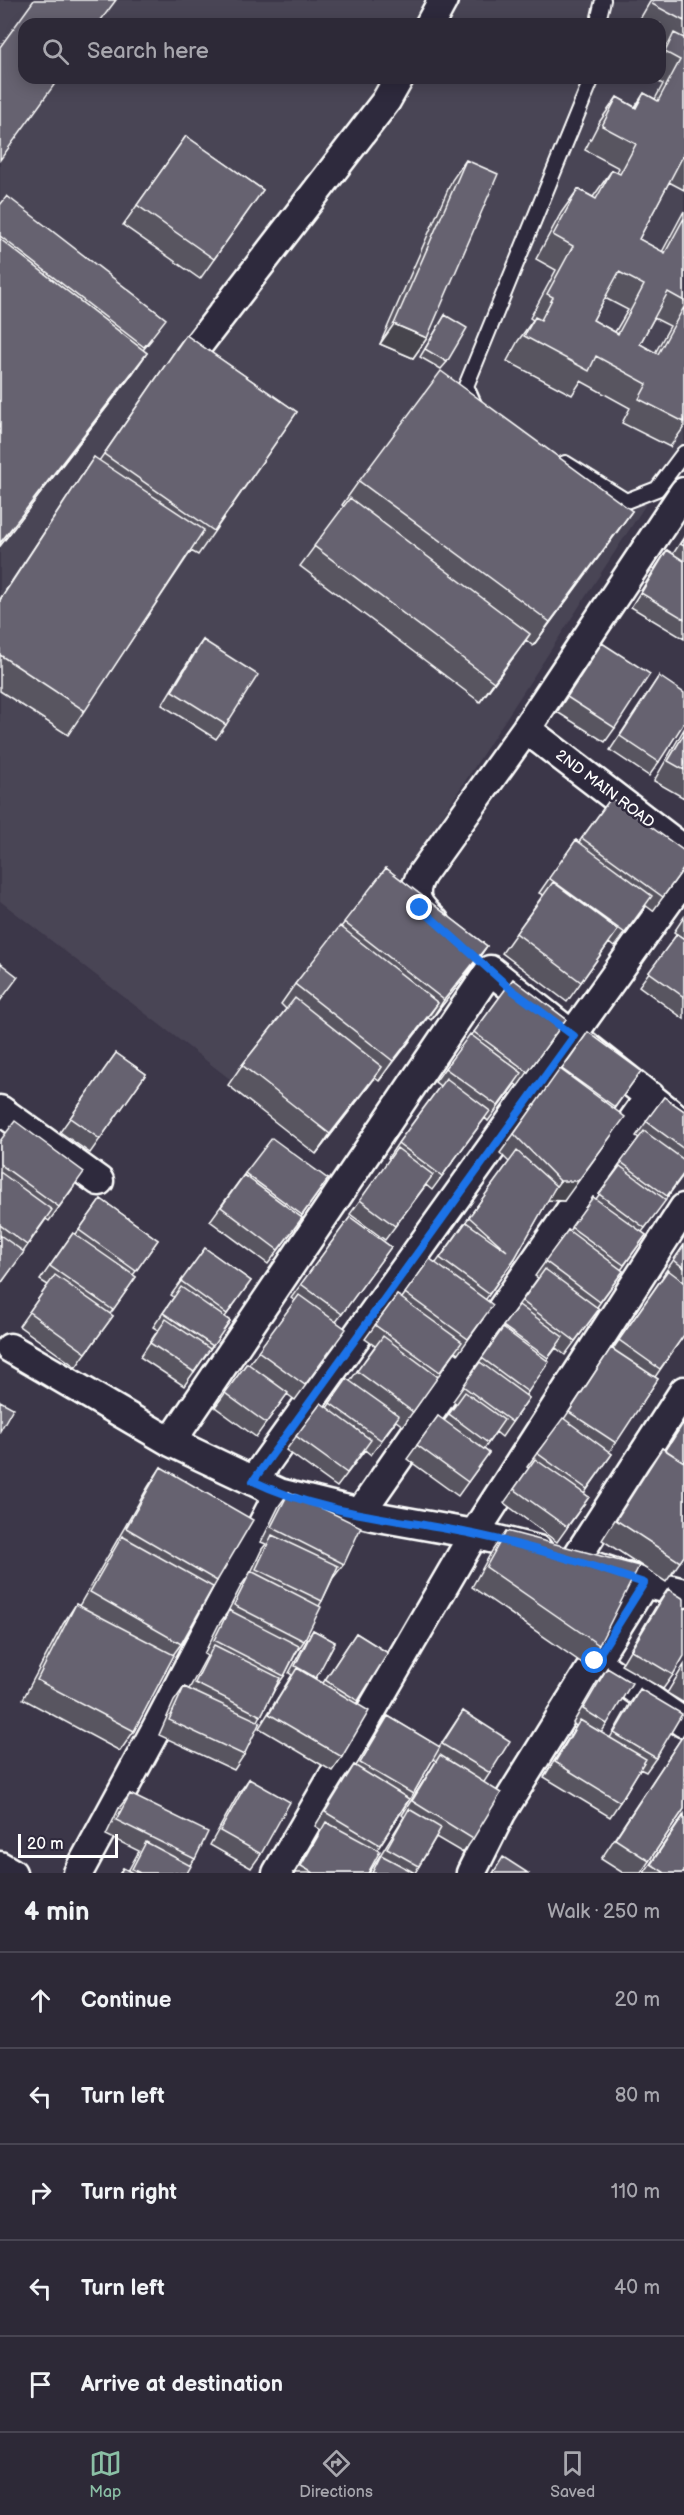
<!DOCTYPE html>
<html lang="en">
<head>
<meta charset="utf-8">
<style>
  :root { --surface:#2d2937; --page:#35313f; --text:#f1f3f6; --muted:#a7a6ad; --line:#484552; --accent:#8abfa5 }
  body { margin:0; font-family:"Balsamiq Sans",sans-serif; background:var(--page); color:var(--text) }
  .scale { position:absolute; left:18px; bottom:15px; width:100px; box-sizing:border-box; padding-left:6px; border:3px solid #fff; border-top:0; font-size:16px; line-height:21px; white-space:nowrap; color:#fff; -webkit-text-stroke:4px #2f2a3d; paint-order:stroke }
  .stop { position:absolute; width:18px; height:18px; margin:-14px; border:4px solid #1a73e8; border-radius:50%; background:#fff }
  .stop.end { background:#1a73e8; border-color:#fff; box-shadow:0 2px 6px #0008 }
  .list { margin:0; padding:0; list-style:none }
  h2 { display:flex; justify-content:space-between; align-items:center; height:78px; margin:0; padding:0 24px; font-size:26px }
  h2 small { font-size:20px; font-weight:400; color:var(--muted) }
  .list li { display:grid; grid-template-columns:39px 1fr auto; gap:18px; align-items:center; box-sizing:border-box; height:96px; padding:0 24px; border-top:2px solid var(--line) }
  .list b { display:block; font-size:22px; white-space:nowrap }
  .list em { font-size:20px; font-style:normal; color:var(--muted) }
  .icon { flex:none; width:33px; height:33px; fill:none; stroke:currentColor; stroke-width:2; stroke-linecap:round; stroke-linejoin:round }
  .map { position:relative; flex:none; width:684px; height:1873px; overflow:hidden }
  .search { position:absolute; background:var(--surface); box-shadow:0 3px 15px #0003; left:18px; right:18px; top:18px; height:66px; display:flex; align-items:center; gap:15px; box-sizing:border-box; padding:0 21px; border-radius:18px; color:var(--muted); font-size:22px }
  .sheet { height:558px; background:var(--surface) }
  nav { display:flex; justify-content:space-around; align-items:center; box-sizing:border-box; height:84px; border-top:2px solid var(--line); background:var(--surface); font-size:16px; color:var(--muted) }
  nav a { display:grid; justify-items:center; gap:3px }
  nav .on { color:var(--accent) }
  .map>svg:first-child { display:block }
  .built { fill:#494455; fill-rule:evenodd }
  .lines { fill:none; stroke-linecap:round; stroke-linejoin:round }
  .service-casing { stroke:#fff; stroke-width:18 }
  .minor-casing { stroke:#fff; stroke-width:33 }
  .service { stroke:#2f2a3d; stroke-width:14 }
  .minor { stroke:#2f2a3d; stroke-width:28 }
  .wall { fill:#585460; stroke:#fff; stroke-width:1.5; fill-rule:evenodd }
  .shaded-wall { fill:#47454e; stroke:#fff; stroke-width:1.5 }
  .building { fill:#666270; stroke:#fff; stroke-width:1.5; fill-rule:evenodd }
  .route { stroke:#1a73e8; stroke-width:8 }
  .labels { text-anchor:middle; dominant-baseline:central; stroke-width:5; stroke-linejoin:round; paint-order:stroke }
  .street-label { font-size:15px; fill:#fff; stroke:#2f2a3d }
</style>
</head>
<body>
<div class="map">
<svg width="684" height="1873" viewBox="0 0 684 1873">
  <rect width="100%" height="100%" fill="#3c3749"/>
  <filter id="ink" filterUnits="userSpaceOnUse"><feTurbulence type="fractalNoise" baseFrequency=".0167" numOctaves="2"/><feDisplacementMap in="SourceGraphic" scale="12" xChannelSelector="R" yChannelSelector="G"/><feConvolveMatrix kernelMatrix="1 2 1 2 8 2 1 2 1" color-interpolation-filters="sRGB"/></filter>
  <g filter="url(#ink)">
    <path class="built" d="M0 0H684V446L257 1100 0 901ZM24 24H660V78H24Z"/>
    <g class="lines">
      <g class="service-casing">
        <path id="service" d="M600 24 599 17 603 0
          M475 406 466 386 592 78
          M565 463 626 501 657 489 684 453"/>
      </g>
      <g class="minor-casing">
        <path id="minor" d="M430 24 443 0
          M189 357 386 101 399 78
          M526 729 684 850
          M435 922C418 906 409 897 422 874L526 729 684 492
          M0 1110 99 1181
          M10 1348 171 1442 279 1493 373 1516 474 1534 538 1550
          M171 1442 490 970 684 1124
          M253 1481 684 879
          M360 1513 650 1096
          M575 1560 684 1391
          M596 1567 644 1583 684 1593
          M599 1664 684 1723
          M0 1866 12 1873
          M78 1873 157 1727 279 1493
          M277 1873 474 1534 684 1208
          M471 1873 501 1813 644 1583"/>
      </g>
      <use href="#service" class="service"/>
      <use href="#minor" class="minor"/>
    </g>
    <path class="wall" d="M651 0H684V190L669 182 639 239 662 252 684 211V427L670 447 622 423 630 408 581 381 572 395 507 361 518 341 533 320 530 318 556 270 536 259 561 213 578 189 593 197 612 170 617 172 619 168 585 150 600 121 617 97 635 107 644 93 655 99 663 84 651 78H660V54L666 45 660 41V24H637ZM605 298 628 310 615 332 593 320ZM654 318 670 326 655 353 640 344Z
      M186 136 263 190 200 279 123 225Z
      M466 160 427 338 413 358 380 344 452 180Z
      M0 205 152 339 143 350 147 353 130 377 0 546Z
      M445 315 447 362 441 369 420 357Z
      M186 335 297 412 198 555 191 551 68 735 0 691V599L94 457 99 461Z
      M359 481 632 511 533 646 526 640 480 702 300 566 344 507 342 505Z
      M684 537V639L631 607 657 565 667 550 673 554Z
      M203 640 226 725 216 739 162 705 193 654Z
      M602 643 615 728 605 742 557 712Z
      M659 676V762L649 776 610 750Z
      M684 729V798L654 781Z
      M611 798 684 868 653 911 645 905 614 947 609 943 567 1002 502 953 543 895 539 893 576 840 579 842Z
      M386 868 487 946 473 966 431 1020 427 1017 379 1081 375 1078 316 1154 228 1085 242 1065 286 1009 281 1004 295 984 341 927Z
      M684 917V939L674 932Z
      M677 934 684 939V1019L639 986Z
      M513 979 566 1019 518 1086 515 1084 488 1121 485 1118 432 1190 426 1185 385 1240 350 1214 390 1159 388 1158 398 1143 440 1086 435 1082 445 1068 471 1036Z
      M588 1032 641 1071 614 1109 564 1201 548 1200 515 1258 486 1299 483 1319 458 1354 455 1352 403 1426 396 1421 371 1455 365 1450 337 1487 286 1450 321 1403 327 1408 347 1379 350 1381 375 1346 365 1339 397 1295 402 1298 430 1259 436 1263 509 1162 500 1153Z
      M116 1053 146 1074 90 1153 60 1132Z
      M664 1097 684 1111V1174L642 1232 646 1235 621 1270 623 1271 597 1307 599 1309 565 1355 556 1348 547 1360 526 1395 529 1398 502 1437 496 1432 484 1449 489 1453 458 1496 407 1459 438 1416 444 1421 457 1404 453 1401 473 1373 472 1372 494 1341 493 1340 538 1278 535 1276 568 1230 569 1231 593 1197 596 1199 612 1177H611L639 1138 636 1136Z
      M0 1141 74 1187 49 1221 46 1219 0 1285Z
      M245 1173 328 1179 301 1217 302 1218 268 1264 210 1221Z
      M101 1199 158 1240 133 1275 136 1277 110 1314 113 1316 76 1367 19 1326 48 1285 40 1280 73 1233 76 1234Z
      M350 1217 391 1247 336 1322V1344L295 1400 287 1394 256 1437 215 1407 247 1363 249 1364 295 1301 291 1298Z
      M684 1245V1335L655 1377 658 1379 609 1452 612 1454 584 1494 589 1497 557 1542 504 1503 529 1468 527 1467 537 1453 564 1419 611 1348 613 1349 664 1275H663Z
      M205 1248 251 1281 225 1317 230 1321 184 1386 140 1357 158 1330 153 1327 174 1297 171 1295Z
      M684 1420V1556L666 1582 602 1540 648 1468 662 1448 665 1450Z
      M161 1467 217 1581 181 1644 173 1655 134 1731 120 1751 23 1699 63 1624 76 1604 79 1606 148 1487Z
      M289 1492 344 1564 333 1578 322 1601 319 1606 304 1641 296 1653 284 1676 275 1689 258 1721 244 1755 234 1770 159 1735 174 1701 184 1687 189 1689 207 1656 204 1654 219 1624 227 1613 241 1586 251 1572 262 1549 266 1544 261 1542 279 1506Z
      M506 1531 599 1645 585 1665 472 1587 492 1551Z
      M668 1589 673 1675 663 1689 621 1665 658 1603Z
      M313 1630 335 1642 315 1679 323 1683 356 1633 388 1653 356 1704 342 1757 332 1771 259 1728 292 1675 289 1673 308 1638Z
      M684 1665V1703L667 1693Z
      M607 1668V1724L601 1733 610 1738 630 1703 640 1689 656 1758 646 1772 640 1769 620 1802 610 1817 544 1777 576 1726 573 1723 597 1682Z
      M463 1711 490 1773 484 1782 473 1839 463 1853 436 1837 415 1873H369L404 1817 402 1815 436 1761 433 1759 413 1794 377 1850 368 1873H292L296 1872 321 1830 315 1826 344 1779 354 1765 356 1766 378 1731 388 1716 439 1747Z
      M684 1734V1809L641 1873H623L601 1859Z
      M249 1779 261 1854 251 1868 210 1845 239 1793Z
      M130 1794 195 1859 190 1865 187 1873H120L123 1868 128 1871 139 1851 106 1835 119 1808Z
      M684 1814V1873H644Z"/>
    <path class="shaded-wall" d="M394 324 427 338 413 358 380 344Z
      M147 353 130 377 0 546V543Z
      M632 511 615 535 533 646 550 622Z
      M530 634 516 654 480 702 494 682Z
      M487 946 473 966 431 1020 444 1000Z
      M438 1003 424 1023 379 1081 393 1061Z
      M382 1067 368 1087 316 1154 330 1134Z
      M611 1136 564 1201 546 1200 560 1181Z"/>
    <path class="building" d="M34 0H116L98 24H24V78H59L0 160V47Z
      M654 0H684V21L652 4Z
      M674 33 684 38V157L683 156 639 239 665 253 684 218V301L668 292 640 344 658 354 684 307V422L639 399 647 384 596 356 589 371 524 336 535 317 541 320 553 297 547 294 573 246 553 235 578 189 596 199 612 170 620 174 636 144 602 126 617 97 636 108 644 93 658 101 680 60 665 52ZM619 272 644 285 618 334 593 320Z
      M186 136 263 190 214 259 137 205Z
      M466 160 498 174 427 338 394 324Z
      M7 196 166 319 144 347 0 236V205Z
      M0 239 147 353 0 543Z
      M445 315 467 328 447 362 425 349Z
      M186 335 297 412 214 531 104 454Z
      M441 371 632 511 550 622 359 481Z
      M94 457 204 530 85 711 0 655V600Z
      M350 498 530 634 494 682 314 546Z
      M684 538V546L680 544Z
      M667 550 684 561V619L641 593Z
      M203 640 258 675 226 725 172 691Z
      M602 643 650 674 615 728 567 697Z
      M659 676 684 693V723L659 762 620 736Z
      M684 734V770L668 761Z
      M611 798 684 851V868L663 897 582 838Z
      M576 840 652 896 625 933 549 878Z
      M386 868 487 946 444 1000 344 922Z
      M553 882 618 930 581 982 516 933Z
      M340 926 438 1003 393 1061 295 984Z
      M677 934 684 939V997L649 972Z
      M0 963 18 977 0 1001Z
      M513 979 566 1019 528 1072 474 1032Z
      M295 998 382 1067 330 1134 242 1065Z
      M588 1032 641 1071 615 1107 562 1069Z
      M470 1034 522 1073 498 1106 445 1068Z
      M116 1053 146 1074 100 1139 70 1118Z
      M560 1069 625 1117 578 1181H560L514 1134Z
      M446 1078 490 1111 442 1176 398 1143Z
      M664 1097 684 1111V1149L646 1121Z
      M15 1121 84 1172 59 1207 0 1164V1141Z
      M644 1131 684 1160V1173L667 1196 621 1162Z
      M272 1138 328 1179 302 1215 245 1173Z
      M397 1148 433 1175 395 1226 360 1200Z
      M517 1151 556 1186 515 1258 489 1294 440 1258 466 1222 507 1251 469 1217Z
      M620 1166 666 1200 645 1228 599 1194Z
      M0 1172 52 1210 27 1245 0 1225Z
      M244 1175 302 1218 278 1250 221 1207Z
      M593 1197 646 1235 624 1265 571 1227Z
      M101 1199 158 1240 136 1271 79 1230Z
      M350 1217 391 1247 342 1314 301 1284Z
      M568 1230 623 1271 600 1302 545 1261Z
      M73 1233 136 1277 113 1310 50 1266Z
      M0 1235 24 1252 2 1282 0 1281Z
      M684 1245V1268L674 1260Z
      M205 1248 251 1281 227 1314 181 1281Z
      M430 1259 493 1305 468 1339 405 1293Z
      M545 1269 599 1309 575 1341 522 1301Z
      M668 1270 684 1282V1335L660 1369 619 1340Z
      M55 1275 113 1316 86 1353 29 1312Z
      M181 1287 230 1321 213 1346 163 1313Z
      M299 1295 346 1329 305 1385 258 1351Z
      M397 1295 462 1342 440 1372 375 1325Z
      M519 1305 563 1337 548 1358 503 1326Z
      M166 1319 210 1349 194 1372 150 1343Z
      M503 1328 549 1362 528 1392 482 1358Z
      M383 1336 438 1377 413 1412 357 1371Z
      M611 1348 658 1379 616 1443 569 1412Z
      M480 1362 529 1398 512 1422 463 1386Z
      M247 1363 288 1393 266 1423 225 1393Z
      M347 1379 399 1416 381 1440 330 1403Z
      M465 1392 504 1420 488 1443 449 1414Z
      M0 1401 13 1408 0 1431Z
      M321 1403 371 1440 347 1473 296 1436Z
      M438 1416 489 1453 468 1482 417 1445Z
      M563 1418 612 1454 587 1489 537 1453Z
      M684 1422V1462L666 1450Z
      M662 1448 684 1462V1556L680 1562 616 1520Z
      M535 1459 589 1497 567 1527 514 1489Z
      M161 1467 253 1520 217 1581 126 1528Z
      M289 1492 361 1527 344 1564 271 1527Z
      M506 1531 639 1566 599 1645 486 1567Z
      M272 1535 338 1566 322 1601 256 1569Z
      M122 1536 213 1587 181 1644 90 1592Z
      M251 1571 321 1607 304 1641 234 1605Z
      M668 1589 684 1599V1656L673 1675 631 1650Z
      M76 1604 174 1655 134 1731 37 1680Z
      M229 1610 299 1646 284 1676 214 1640Z
      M313 1630 335 1642 316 1678 295 1666Z
      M356 1633 388 1653 358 1701 325 1680Z
      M214 1645 280 1678 261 1716 195 1683Z
      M297 1668 369 1711 342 1757 269 1714Z
      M607 1668 632 1683 607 1724 583 1709Z
      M184 1687 260 1722 244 1755 169 1720Z
      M640 1689 682 1714 656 1758 614 1733Z
      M463 1711 510 1741 490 1773 442 1744Z
      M388 1716 440 1747 413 1794 360 1763Z
      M580 1720 646 1759 620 1802 555 1762Z
      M684 1734V1809L649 1861 615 1839Z
      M440 1755 501 1793 473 1839 412 1801Z
      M354 1765 409 1799 380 1845 325 1812Z
      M249 1779 290 1802 261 1854 220 1831Z
      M130 1794 208 1832 195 1859 116 1820Z
      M409 1809 441 1828 419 1866 387 1848Z
      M684 1815V1873H665L651 1864Z
      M326 1822 380 1851 368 1873H313L301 1866Z
      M146 1842 191 1866 187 1873H140L132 1869Z
      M381 1855 415 1873H372Z
      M503 1857 528 1873H493Z
      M123 1868 133 1873H120Z"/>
  </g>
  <g class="lines" filter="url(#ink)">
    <path class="route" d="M420 908 512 990 574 1036 253 1481C321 1514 400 1519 473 1534 531 1546 588 1564 644 1583L595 1661"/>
  </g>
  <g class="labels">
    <g class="street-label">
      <text transform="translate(605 789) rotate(37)">2ND MAIN ROAD</text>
    </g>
  </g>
</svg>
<div class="scale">20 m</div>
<div class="stop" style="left:595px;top:1661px"></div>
<div class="stop end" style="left:420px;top:908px"></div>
<div class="search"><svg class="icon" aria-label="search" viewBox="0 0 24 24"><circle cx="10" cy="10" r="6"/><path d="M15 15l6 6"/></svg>Search here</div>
</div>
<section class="sheet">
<h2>4 min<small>Walk · 250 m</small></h2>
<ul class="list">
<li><svg class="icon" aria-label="ahead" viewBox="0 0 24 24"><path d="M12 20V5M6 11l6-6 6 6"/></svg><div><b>Continue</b></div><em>20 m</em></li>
<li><svg class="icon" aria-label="left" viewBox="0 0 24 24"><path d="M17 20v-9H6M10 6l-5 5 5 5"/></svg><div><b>Turn left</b></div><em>80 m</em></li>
<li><svg class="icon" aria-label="right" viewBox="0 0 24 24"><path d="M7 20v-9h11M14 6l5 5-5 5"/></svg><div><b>Turn right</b></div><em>110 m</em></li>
<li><svg class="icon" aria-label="left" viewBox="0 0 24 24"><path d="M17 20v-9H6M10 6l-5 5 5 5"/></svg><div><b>Turn left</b></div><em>40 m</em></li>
<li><svg class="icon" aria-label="arrive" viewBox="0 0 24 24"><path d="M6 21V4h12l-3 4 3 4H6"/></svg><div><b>Arrive at destination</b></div></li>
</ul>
</section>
<nav>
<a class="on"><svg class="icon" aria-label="map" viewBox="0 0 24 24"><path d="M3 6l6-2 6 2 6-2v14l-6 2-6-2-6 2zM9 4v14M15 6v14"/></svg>Map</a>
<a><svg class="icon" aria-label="directions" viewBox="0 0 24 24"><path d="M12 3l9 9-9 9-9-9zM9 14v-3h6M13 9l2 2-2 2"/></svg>Directions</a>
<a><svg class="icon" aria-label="saved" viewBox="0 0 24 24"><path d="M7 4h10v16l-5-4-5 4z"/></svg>Saved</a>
</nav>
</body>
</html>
